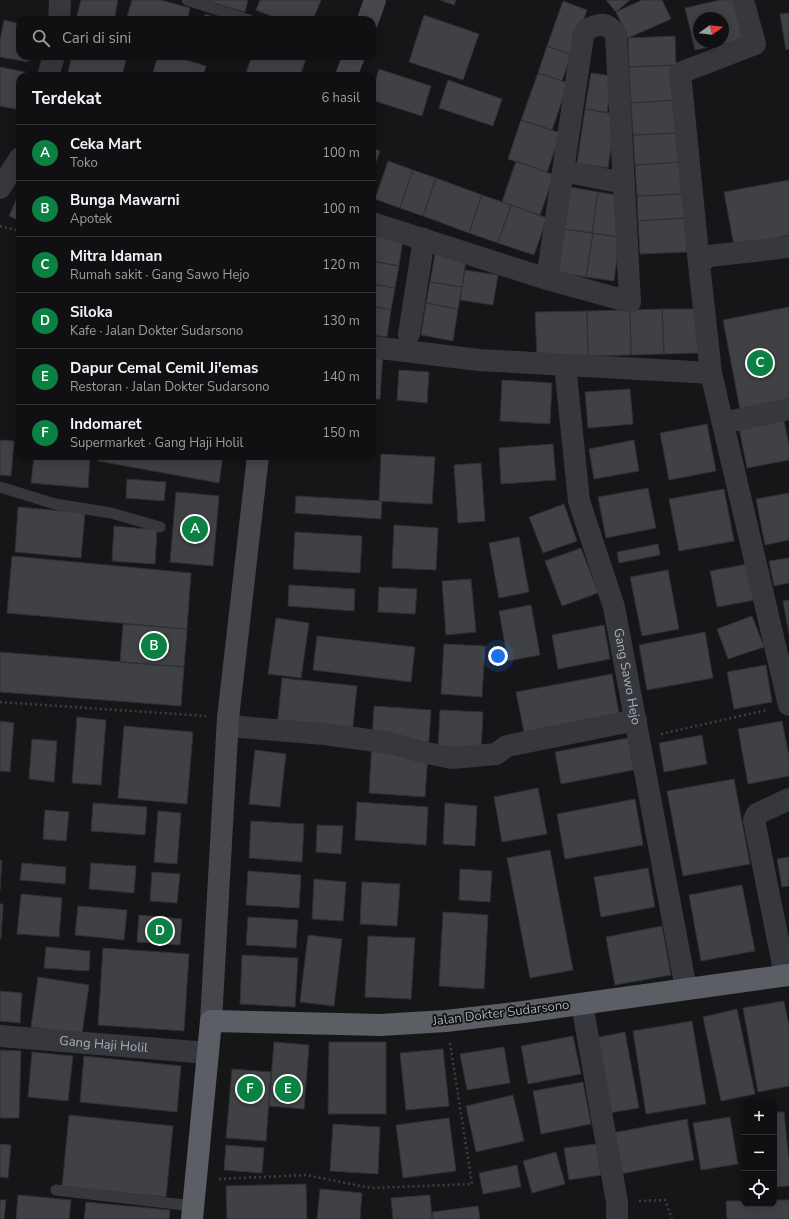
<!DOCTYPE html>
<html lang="id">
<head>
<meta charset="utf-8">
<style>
  :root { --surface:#101012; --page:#19191b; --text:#f1f3f6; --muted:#9c9d9f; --line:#303032; --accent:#0b8043 }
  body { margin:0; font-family:"Nunito Sans",sans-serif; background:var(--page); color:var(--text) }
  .controls { position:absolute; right:12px; bottom:12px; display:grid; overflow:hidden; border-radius:8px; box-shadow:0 2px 10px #0003 }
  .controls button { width:36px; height:36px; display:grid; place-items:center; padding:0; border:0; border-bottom:1px solid var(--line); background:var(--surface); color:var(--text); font:20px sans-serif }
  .compass { position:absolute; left:693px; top:12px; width:36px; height:36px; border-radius:50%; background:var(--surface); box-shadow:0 2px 10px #0003; rotate:75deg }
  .you { position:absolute; left:498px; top:656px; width:14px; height:14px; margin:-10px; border:3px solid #fff; border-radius:50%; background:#1a73e8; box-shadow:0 0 0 6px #1a73e833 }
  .badge { display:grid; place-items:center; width:26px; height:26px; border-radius:50%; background:var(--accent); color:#fff; font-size:13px; font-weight:700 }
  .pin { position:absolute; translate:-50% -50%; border:2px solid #fff; box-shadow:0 1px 4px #0006 }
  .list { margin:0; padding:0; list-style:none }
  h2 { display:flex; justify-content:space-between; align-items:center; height:52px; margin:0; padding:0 16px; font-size:17px }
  h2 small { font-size:13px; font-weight:400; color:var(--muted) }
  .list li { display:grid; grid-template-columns:26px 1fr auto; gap:12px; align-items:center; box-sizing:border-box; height:56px; padding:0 16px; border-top:1px solid var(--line) }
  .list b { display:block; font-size:15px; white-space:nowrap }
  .list p { margin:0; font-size:13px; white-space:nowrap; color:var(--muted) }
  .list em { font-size:13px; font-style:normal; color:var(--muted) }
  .icon { flex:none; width:22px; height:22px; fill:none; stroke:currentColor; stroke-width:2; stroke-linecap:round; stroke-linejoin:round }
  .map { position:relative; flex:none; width:789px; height:1219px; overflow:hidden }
  .search { position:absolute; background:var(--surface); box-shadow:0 2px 10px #0003; left:16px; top:16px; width:360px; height:44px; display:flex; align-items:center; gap:10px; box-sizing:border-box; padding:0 14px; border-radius:12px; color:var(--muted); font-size:15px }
  .panel { position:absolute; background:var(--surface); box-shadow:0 2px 10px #0003; left:16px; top:72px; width:360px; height:388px; border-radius:12px }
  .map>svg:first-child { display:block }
  .building { fill:#404145; stroke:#303034; fill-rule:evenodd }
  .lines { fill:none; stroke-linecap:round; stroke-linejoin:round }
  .path { stroke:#3d3f44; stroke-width:2.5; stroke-dasharray:2 3; stroke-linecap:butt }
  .service { stroke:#37383d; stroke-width:11 }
  .minor { stroke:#37383d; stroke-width:22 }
  .secondary { stroke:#45474d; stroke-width:22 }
  .trunk { stroke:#5b5e65; stroke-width:22 }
  .labels { text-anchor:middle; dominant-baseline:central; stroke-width:3.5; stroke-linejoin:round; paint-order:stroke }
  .street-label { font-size:13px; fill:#a8adb8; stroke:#111113 }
</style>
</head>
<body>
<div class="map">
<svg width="789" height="1219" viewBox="0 0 789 1219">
  <rect width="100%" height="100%" fill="#161618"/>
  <path class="building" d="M81 0H118L114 20H76Z
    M132 0H161L190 8 187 20H126Z
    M204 0H248L245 12Z
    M260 0H321L313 20H281L256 10Z
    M440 0H456L454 5Z
    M606 0H630L616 12Z
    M642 0H662L671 19 628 38 616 12Z
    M720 0H734L743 40 695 50 685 8ZM699 18H723V42H699Z
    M563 1 587 10 571 55 547 46Z
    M789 13V49L786 50 780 14Z
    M205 14 223 20H204Z
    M424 15 479 34 463 80 409 62Z
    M4 20 20 24V56H29L28 62 0 57V40Z
    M675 36 676 65 629 67 628 38Z
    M547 46 571 55 562 81 538 73Z
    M72 56H127L122 76H67Z
    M158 56H173L206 66 203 76H167L153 72Z
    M221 56H237L235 60Z
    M252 56H307L300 76H245Z
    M676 65 679 100 631 103 629 67Z
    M0 67 30 73V76H20V110L0 106Z
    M379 69 431 86 422 116 372 100V92Z
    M538 73 568 83 552 130 521 120Z
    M591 73 612 76 607 113 585 109Z
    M448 80 502 99 493 126 439 108Z
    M679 100 680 133 633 135 631 103Z
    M585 109 616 114 608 168 577 163Z
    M521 120 561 133 547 172 508 159Z
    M680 133 682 162 635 165 633 135Z
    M372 148 380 151 372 173Z
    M388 161 413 170 400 208 375 199Z
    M516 161 554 175 540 215 502 202Z
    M682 162 684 194 637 196 635 165Z
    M413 170 436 178 423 216 400 208Z
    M436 178 482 195 469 233 423 216Z
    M789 180V235L734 246 724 192Z
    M570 187 598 192 592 233 564 229Z
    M20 191V221L9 216Z
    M598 192 623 196 617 237 592 233Z
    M684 194 685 218 638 221 637 196Z
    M482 195 511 205 498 243 469 233Z
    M511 205 547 218 534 255 498 243Z
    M685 218 687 252 640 254 638 221Z
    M564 229 593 233 586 277 557 272Z
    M593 233 620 237 614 281 586 277Z
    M372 234 403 239 399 266 372 261Z
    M435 254 466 260 462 287 430 282Z
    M372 261 399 266 395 288 372 284Z
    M465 270 498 275 493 305 460 300Z
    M430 282 462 287 458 309 426 303Z
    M372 284 395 288 391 310 372 306Z
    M426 303 458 309 453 341 421 335Z
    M372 306 391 310 387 337 372 335Z
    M789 307V406L741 415 723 320Z
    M662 309H697L698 353 664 354Z
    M662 309 664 354 631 355 630 310Z
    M630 310 631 355 588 356 587 311Z
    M587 311 588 356 537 357 535 312Z
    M372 352 383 353 380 399H372Z
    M399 370 429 372 427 403 397 400Z
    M502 380 552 383 550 424 500 421Z
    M630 389 633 424 588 428 585 392Z
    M784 420 789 445V460L747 468 739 428Z
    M707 424 716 471 669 480 660 433Z
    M0 440 14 441 11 476 0 475Z
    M634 440 639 471 594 479 589 449Z
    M553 444 556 480 501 484 499 448Z
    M381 454 435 457 432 504 379 501Z
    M34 456H90L88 488 31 483Z
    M99 456H223L219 483 98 461Z
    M481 463 485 521 458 523 454 465Z
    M127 479 166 482 164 501 126 498Z
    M648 488 656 528 606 538 598 497Z
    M724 489 734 541 679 551 669 499Z
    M176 492 219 496 213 566 170 562Z
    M789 493V540L765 545 756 499Z
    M296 496 382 501 381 519 295 513Z
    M564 504 577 541 543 553 529 517Z
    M18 507 85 513 81 558 15 552Z
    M394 525 438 528 436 570 392 568Z
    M114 526 157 530 155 564 112 561Z
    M295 532 362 536 360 573 293 569Z
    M519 537 529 592 499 598 489 543Z
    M658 544 660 555 619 563 617 552Z
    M581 548 598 593 562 606 545 561Z
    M12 556 191 573 187 629 7 613Z
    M789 558V583L774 586 769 561Z
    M748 564 755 600 717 607 710 571Z
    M668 570 679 629 642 636 630 577Z
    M471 579 476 632 446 635 442 581Z
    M289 585 355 589 354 611 288 606Z
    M379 587 417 589 415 614 378 612Z
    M789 600V634L783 601Z
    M531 605 540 655 508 661 499 611Z
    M752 616 764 647 728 659 717 629Z
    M276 618 309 623 301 678 268 674Z
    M123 624 187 629 184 667 120 662Z
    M604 625 610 659 558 669 552 635Z
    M705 632 713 678 647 690 639 645Z
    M317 636 415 647 411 682 313 670Z
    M444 644 485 646 482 697 441 694Z
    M0 652 184 667 181 706 0 692Z
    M766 665 772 702 734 709 727 672Z
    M612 674 620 719 525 737 516 692Z
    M282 678 357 686 352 735 277 727Z
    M374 706 431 710 425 797 369 793Z
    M440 710 483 712 481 753 438 750Z
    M77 717 106 720 101 785 72 783Z
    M0 721 14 723 10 772 0 771Z
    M782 721 789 756V776L748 784 738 729Z
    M124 726 193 732 187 804 118 798Z
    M702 735 707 764 664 772 659 743Z
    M628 738 634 770 561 784 555 752Z
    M32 739 57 741 54 782 29 779Z
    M255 750 286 754 280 807 249 804Z
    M734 779 750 864 683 876 667 791Z
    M538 788 547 834 502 842 494 797Z
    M635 799 643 845 565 859 557 814Z
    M357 802 428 807 426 845 355 840Z
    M93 803 147 807 145 835 91 831Z
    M445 803 477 806 475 846 443 844Z
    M45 810 69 812 66 841 43 839Z
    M158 811 181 813 177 864 154 862Z
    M251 821 304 824 302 862 249 858Z
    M317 825 343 826 341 854 316 852Z
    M550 850 573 970 530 978 507 858Z
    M789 857V886L782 887 777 859Z
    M0 860H2L0 890Z
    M22 863 66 867 65 884 20 880Z
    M91 863 136 866 134 893 89 889Z
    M648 868 655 907 601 917 594 877Z
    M460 869 492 871 490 902 459 900Z
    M248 871 301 875 299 908 246 905Z
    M152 872 180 874 177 903 150 901Z
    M314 879 346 882 343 921 312 919Z
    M362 882 400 884 397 926 360 924Z
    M742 885 755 951 701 961 689 895Z
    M21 894 62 898 59 937 17 934Z
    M0 904H3L1 939H0Z
    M78 906 127 910 124 940 75 935Z
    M443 912 488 915 484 989 439 986Z
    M139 915 182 919 180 945 137 942Z
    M248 917 298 920 296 948 246 945Z
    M662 926 671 975 615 985 606 937Z
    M308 935 342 939 334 1006 300 1002Z
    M368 936 415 938 411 999 365 997Z
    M46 947 90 951 89 971 44 968Z
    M103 948 189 954 184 1031 98 1025Z
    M242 955 298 958 295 1007 240 1004Z
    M38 977 89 985 82 1034 31 1027Z
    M0 991 22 993 20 1023 0 1021Z
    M784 1001 789 1026V1086L758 1092 743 1008Z
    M737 1009 755 1094 721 1101 703 1017Z
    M692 1021 706 1104 646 1114 633 1031Z
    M625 1032 639 1108 609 1113 595 1038Z
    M573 1036 581 1074 528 1084 521 1046Z
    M274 1042 309 1045 304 1109 269 1106Z
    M329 1042H386V1114H328Z
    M504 1047 510 1083 467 1090 460 1054Z
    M443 1049 449 1106 406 1110 400 1053Z
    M0 1050 21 1051 19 1118H0Z
    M32 1052 73 1056 68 1101 28 1097Z
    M84 1056 181 1066 177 1112 80 1102Z
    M232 1069 271 1072 266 1141 226 1138Z
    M583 1082 591 1124 541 1134 533 1091Z
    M513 1095 524 1141 476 1152 466 1106Z
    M774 1112H784L789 1162V1186L774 1187Z
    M69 1115 173 1126 166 1197 62 1187Z
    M730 1117 738 1164 701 1170 693 1123Z
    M449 1118 456 1171 403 1178 396 1125Z
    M687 1119 694 1160 620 1174 612 1133Z
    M333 1124 380 1127 378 1174 330 1171Z
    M0 1144 11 1145 8 1178 0 1177Z
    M596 1144 601 1175 569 1180 564 1148Z
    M226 1145 264 1148 262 1173 224 1170Z
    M556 1152 565 1184 532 1193 523 1161Z
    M517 1165 521 1187 483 1194 479 1173Z
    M306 1184 307 1219H227L226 1186Z
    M320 1189 362 1193 360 1219H317Z
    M18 1195 71 1200 69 1219H16Z
    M430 1195 432 1219H393L391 1198Z
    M0 1200H6L4 1219H0Z
    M774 1200H789V1219H727L726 1201H744V1204H774Z
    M86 1202 170 1210 169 1219H84Z
    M478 1206 480 1219H433L432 1212Z"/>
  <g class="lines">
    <path class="path" d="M0 226 20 231
      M0 702 206 716
      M661 734 767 710
      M219 1179 306 1175 371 1188 472 1184 450 1043
      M639 1201 665 1200 672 1219"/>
    <path class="service" d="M187 0 249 20
      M0 487 55 504 111 513 160 527
      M56 1190 193 1206"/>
    <g class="minor">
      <path d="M59 20 60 0"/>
      <path d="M48 76 54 56"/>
      <path d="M563 171 624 183"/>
      <path d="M0 188 20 158"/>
      <path d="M372 223 547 279 630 302 616 34C606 22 601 23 587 29L583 36 547 279"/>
      <path d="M789 247 709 256 699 264 711 373 789 705"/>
      <path d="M699 264 680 73 755 44 743 0"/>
      <path d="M409 334 424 239"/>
      <path d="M372 347 479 360 711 373"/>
      <path id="s1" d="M565 365 579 501 614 607 686 989"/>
      <path d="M723 423 789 409"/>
      <path d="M228 726 324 734 391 743 422 752 452 758 496 754 507 746 636 720"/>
      <path d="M785 975 754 820 757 814 789 799"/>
      <path d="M582 1004 617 1202V1219"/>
      <path id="s2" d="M0 1036 208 1053"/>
    </g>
    <path class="secondary" d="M368 20 375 0
      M346 76 354 56
      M211 1021 228 718 258 456"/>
    <path class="trunk" d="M192 1219 211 1021 381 1025 446 1021 523 1012 789 975"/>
  </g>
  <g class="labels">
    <g class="street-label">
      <text stroke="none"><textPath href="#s1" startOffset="319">Gang Sawo Hejo</textPath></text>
      <text transform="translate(501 1013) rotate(-7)">Jalan Dokter Sudarsono</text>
      <text stroke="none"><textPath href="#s2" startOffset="104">Gang Haji Holil</textPath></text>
    </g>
  </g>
</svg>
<div class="controls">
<button>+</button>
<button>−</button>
<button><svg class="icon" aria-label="locate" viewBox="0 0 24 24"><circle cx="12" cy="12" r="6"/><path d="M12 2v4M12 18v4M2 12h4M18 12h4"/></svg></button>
</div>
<svg class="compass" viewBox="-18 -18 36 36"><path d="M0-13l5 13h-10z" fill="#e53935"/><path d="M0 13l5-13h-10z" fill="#9c9d9f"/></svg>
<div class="you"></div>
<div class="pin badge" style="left:195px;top:529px">A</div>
<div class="pin badge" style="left:154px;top:646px">B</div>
<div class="pin badge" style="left:760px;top:363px">C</div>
<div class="pin badge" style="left:160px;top:931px">D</div>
<div class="pin badge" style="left:288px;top:1089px">E</div>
<div class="pin badge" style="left:250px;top:1089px">F</div>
<div class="search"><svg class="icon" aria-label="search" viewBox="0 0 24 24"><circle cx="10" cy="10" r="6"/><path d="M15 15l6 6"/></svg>Cari di sini</div>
<section class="panel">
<h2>Terdekat<small>6 hasil</small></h2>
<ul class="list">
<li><span class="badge">A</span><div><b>Ceka Mart</b><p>Toko</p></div><em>100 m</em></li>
<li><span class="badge">B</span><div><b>Bunga Mawarni</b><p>Apotek</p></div><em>100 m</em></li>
<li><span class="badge">C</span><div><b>Mitra Idaman</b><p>Rumah sakit · Gang Sawo Hejo</p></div><em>120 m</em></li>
<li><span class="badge">D</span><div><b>Siloka</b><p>Kafe · Jalan Dokter Sudarsono</p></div><em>130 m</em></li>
<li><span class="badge">E</span><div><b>Dapur Cemal Cemil Ji'emas</b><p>Restoran · Jalan Dokter Sudarsono</p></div><em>140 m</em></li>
<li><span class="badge">F</span><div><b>Indomaret</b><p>Supermarket · Gang Haji Holil</p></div><em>150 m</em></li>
</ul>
</section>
</div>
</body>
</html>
